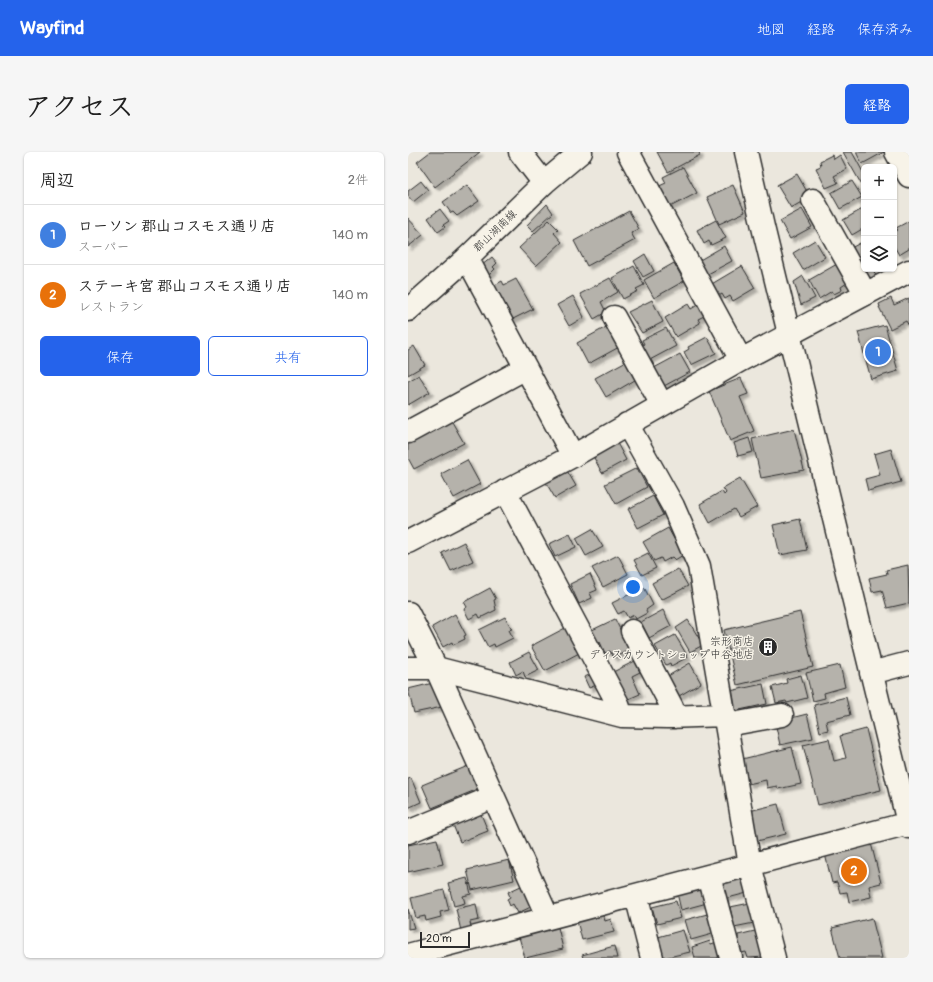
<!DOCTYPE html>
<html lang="ja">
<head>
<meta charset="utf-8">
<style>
  :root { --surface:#fff; --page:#f6f6f6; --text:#222; --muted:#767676; --line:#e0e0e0; --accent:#2563eb }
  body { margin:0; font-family:Pangolin,"Klee One",sans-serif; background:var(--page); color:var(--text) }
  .controls { position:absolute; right:12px; top:12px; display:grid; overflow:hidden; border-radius:6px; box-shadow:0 1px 3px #0004 }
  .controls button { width:36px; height:36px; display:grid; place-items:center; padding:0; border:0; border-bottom:1px solid var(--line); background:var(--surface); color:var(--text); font:20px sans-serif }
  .scale { position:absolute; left:12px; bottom:10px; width:50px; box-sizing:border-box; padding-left:4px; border:2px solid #2b2b2b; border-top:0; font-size:11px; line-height:14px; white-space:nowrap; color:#2b2b2b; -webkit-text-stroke:3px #f7f3e8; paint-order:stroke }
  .you { position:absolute; left:225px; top:435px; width:14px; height:14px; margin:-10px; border:3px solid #fff; border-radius:50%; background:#1a73e8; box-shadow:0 0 0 6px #1a73e833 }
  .badge { display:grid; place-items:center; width:26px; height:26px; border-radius:50%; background:var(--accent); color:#fff; font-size:13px; font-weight:700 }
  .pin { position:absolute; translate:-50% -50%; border:2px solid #fff; box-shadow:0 1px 4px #0006 }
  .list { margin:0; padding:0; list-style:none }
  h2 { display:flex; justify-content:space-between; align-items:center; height:52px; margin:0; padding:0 16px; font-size:17px }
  h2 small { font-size:13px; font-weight:400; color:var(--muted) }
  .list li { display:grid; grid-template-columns:26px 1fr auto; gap:12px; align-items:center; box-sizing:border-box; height:60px; padding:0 16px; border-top:1px solid var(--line) }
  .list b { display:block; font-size:15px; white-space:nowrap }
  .list p { margin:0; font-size:13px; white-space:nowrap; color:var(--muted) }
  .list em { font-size:13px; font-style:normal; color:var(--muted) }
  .actions { display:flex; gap:8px; padding:12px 16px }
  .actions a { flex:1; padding:9px 0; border:1px solid var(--accent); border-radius:6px; text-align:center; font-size:14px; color:var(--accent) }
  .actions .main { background:var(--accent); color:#fff }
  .icon { flex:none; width:22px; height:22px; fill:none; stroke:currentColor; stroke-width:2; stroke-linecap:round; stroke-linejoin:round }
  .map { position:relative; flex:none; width:501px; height:806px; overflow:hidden; border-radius:6px }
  header { display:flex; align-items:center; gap:24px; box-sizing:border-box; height:56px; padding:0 20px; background:var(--accent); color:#fff }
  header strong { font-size:19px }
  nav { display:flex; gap:22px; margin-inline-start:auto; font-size:14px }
  .intro { display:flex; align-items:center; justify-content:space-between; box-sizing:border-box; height:96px; padding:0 24px }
  h1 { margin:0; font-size:28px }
  .button { padding:10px 18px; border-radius:6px; background:var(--accent); color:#fff; font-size:14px; font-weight:700 }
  main { display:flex; gap:24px; padding:0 24px }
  aside { flex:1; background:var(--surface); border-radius:6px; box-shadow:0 1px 3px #0004 }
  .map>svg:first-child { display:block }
  .building { fill:#b5b2ab; stroke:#2b2b2b; filter:url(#shadow) }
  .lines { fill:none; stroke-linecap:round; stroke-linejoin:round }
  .minor-casing { stroke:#2b2b2b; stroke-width:25 }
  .major-casing { stroke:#2b2b2b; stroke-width:25 }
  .minor { stroke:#f7f3e8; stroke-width:22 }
  .major { stroke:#f7f3e8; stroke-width:22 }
  .labels { text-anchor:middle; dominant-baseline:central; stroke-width:3; stroke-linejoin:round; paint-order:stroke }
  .street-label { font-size:11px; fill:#2b2b2b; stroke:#f7f3e8 }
  .poi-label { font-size:11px; fill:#2b2b2b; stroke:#f7f3e8; text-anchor:end }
</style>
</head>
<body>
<header>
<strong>Wayfind</strong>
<nav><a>地図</a><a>経路</a><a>保存済み</a></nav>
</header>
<div class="intro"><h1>アクセス</h1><a class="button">経路</a></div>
<main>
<aside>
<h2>周辺<small>2件</small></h2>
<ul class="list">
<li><span class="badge" style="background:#3f7fe0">1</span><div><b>ローソン 郡山コスモス通り店</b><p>スーパー</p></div><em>140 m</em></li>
<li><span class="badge" style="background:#e8710a">2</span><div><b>ステーキ宮 郡山コスモス通り店</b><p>レストラン</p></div><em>140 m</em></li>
</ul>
<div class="actions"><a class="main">保存</a><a>共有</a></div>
</aside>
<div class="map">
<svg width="501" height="806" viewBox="0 0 501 806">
  <defs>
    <filter id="shadow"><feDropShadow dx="3.5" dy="3.5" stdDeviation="1" flood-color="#0004"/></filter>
  </defs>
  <rect width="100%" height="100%" fill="#ebe7dd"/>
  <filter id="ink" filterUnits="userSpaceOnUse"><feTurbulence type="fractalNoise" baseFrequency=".025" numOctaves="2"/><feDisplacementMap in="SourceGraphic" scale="8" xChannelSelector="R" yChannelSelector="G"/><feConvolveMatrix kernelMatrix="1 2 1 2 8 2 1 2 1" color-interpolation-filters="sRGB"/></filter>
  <g filter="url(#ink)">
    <path class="building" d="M22 0H72L27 35 9 10Z
      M249 0H291L292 3 260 20Z
      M435 0H444L456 22V37Z
      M448 0H476L454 12Z
      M424 3 426 7 432 3 439 17 426 24 430 31 418 36 408 16 413 14 412 9Z
      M275 15 289 41 260 56 249 35 258 31 255 25Z
      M389 22 402 45 383 56 369 33Z
      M13 29 20 38 5 50 0 44V39Z
      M444 29 454 45 432 57 423 41Z
      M59 33 71 49 49 64 45 60 43 61 35 50Z
      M325 33 337 60 311 72 299 45Z
      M139 52 145 61 125 79 119 73Z
      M456 56V76L444 83 435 68Z
      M32 57 41 69 35 73 37 75 30 80 20 66Z
      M394 57 404 75 382 87 372 69Z
      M221 59 231 77 223 81 227 88 179 114 166 89Z
      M0 66 15 83 0 95Z
      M141 68 150 77 146 81 154 90 128 114 111 96Z
      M308 68 318 86 303 93 301 89 296 92 289 78Z
      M501 69V97L491 103 486 94V80L490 78 488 76Z
      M407 88 417 105 395 118 385 101Z
      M456 89V117H465L468 124 464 126 454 122 441 97Z
      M316 94 324 109 298 123 290 109Z
      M237 102 246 119 235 125 226 109Z
      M84 105 89 111 85 115 87 117 79 125 73 114Z
      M266 111 276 129 246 146 236 128Z
      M429 112 439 131 433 135 434 138 426 142 424 139 411 147 401 128Z
      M226 114 236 133 228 137 230 139 215 147 204 126Z
      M334 114 347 136 325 149 322 144 317 147 314 142 309 145 302 133Z
      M395 124 407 146 393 153 386 130Z
      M202 126 210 140 193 150 198 160 186 167 172 142Z
      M108 127 125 157 103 168 85 134 94 129 96 133Z
      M165 144 176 165 161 174 149 153Z
      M483 146 486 153 501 146V174L498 169 482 177 471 155H472L471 152Z
      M244 148 255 170 234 181 220 160Z
      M280 152 283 157 291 152 298 163 290 167 292 171 268 185 257 166Z
      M477 173 490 219 463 227 450 180Z
      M200 174 213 194 180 212 169 191Z
      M258 176 268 194 238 210 230 195 236 192 234 188Z
      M299 185 308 201 283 213 276 200 281 197 280 195Z
      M6 194 17 213 0 223V198Z
      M272 202 282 220 256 234 246 216Z
      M222 207 232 225 198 245 187 226Z
      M11 223 22 240 0 253V229Z
      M333 226 340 242 332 245 346 279 322 289 301 239Z
      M43 268 56 291 6 317 0 306V291Z
      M386 277 396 318 353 326 344 287Z
      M341 286 345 300 330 304 326 291Z
      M209 291 218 308 194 321 185 304Z
      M483 297 493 330 460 339 457 327 472 323 466 302Z
      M59 308 72 332 46 346 33 322Z
      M229 316 239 335 208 352 197 332Z
      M158 317 168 334 147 346 137 329Z
      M332 326 349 355 331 365 326 357 302 371 292 352 314 339 316 343 318 341 315 336Z
      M245 344 255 363 230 376 220 357Z
      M392 367 399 398 372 403 365 373Z
      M260 376 275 403 267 408 264 405 255 410 253 406 246 409 235 390Z
      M184 377 195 395 178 404 168 386Z
      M162 382 168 395 147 405 141 392Z
      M56 390 65 409 43 419 34 401Z
      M240 401 248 416 234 423 226 408Z
      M210 403 220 422 195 435 184 416Z
      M500 413 501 451 479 456 474 438 464 440 461 426 479 422 478 418Z
      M270 417 280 434 253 448 244 431Z
      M182 422 189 438 182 441 184 446 171 452 162 432Z
      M236 435 245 453 238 458 239 461 228 467 226 463 220 466 216 459 210 462 204 451Z
      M82 436 88 447 86 448 88 458 72 466 70 462 61 467 56 457 59 455 56 450Z
      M255 458 263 474 241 486 233 470Z
      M392 460 405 515 329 533 316 478Z
      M47 462 58 483 56 484 57 487 45 493 44 490 35 495 24 475Z
      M97 465 104 477 101 478 105 486 87 495 86 492 80 495 71 478Z
      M207 467 222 498 206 506 202 499 197 501 192 490 186 493 180 480Z
      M280 468 295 493 282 500 268 476Z
      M159 475 173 500 137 519 123 494Z
      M267 483 280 505 263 514 262 511 258 513 247 494Z
      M121 500 131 518 117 525 115 519 108 523 102 510Z
      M227 509 232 520 224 524 232 542 216 549 201 522Z
      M282 511 293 531 271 544 260 524Z
      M432 513 437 535 416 541 417 546 405 549 398 521Z
      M187 521 191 532 181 536 176 525Z
      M393 523 399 546 379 551 378 549 368 551 364 535 379 531 378 527Z
      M25 531 29 545 31 544 34 555 6 561 0 537Z
      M355 532 359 552 327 559 322 539Z
      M438 545 442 563 418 569 420 578 412 580 406 553Z
      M399 562 405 586 372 593 367 570Z
      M458 577 473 638 410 653 395 593 421 587 426 609 438 606 432 584Z
      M384 595 393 632 370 637 369 634 359 636 358 628 340 632 334 607Z
      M60 614 70 637 24 656 14 633Z
      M3 626 13 650 0 656V627Z
      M370 652 378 682 349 689 341 659Z
      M73 662 80 679 52 690 45 673Z
      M29 687 35 712 0 720V693Z
      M463 691 473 731 461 734 463 745 441 750 439 740 432 741 429 730 424 731 417 702Z
      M101 708 106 728 64 738 59 718Z
      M59 726 63 742 55 744 57 751 46 754 40 731Z
      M333 727 334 731 336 730 339 741 316 747 312 732Z
      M115 733 125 754 110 761 105 752 102 754 99 747 102 745 100 740Z
      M295 734 299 751 273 758 269 741Z
      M36 738 41 758 32 760 33 765 18 769 17 764 8 766 3 746Z
      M268 749 273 766 249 772 244 755Z
      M342 751 346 771 326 775 322 755Z
      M68 752 71 768 62 770 63 776 53 779 48 757Z
      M0 757 6 776 0 777Z
      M303 761 308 781 283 788 277 768Z
      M195 762 197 769 203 767 206 780 174 788 169 769Z
      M464 766 474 806H432L424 776Z
      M150 775 155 797 117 806 111 785Z
      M275 778 282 800 256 806 250 785Z
      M351 778 357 805 340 806 338 800 329 802 326 787 330 786V783Z
      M302 789 303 792 312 789 316 803 309 806H287L284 795Z
      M206 794 209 806H175L174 803Z"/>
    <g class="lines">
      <g class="minor-casing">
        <path id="minor" d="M112 0 136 31
          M220 0 333 208
          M338 0 355 75 501 675
          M488 0 501 24
          M405 48 457 141
          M59 106 165 304
          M206 165 254 253
          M219 272 265 354 291 414 342 713 366 806
          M0 280 118 216
          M97 339 209 550 214 564
          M0 390 165 304 333 208 501 119
          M0 461 28 516 140 766
          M224 479 264 555 266 565
          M0 516H28L214 564 259 565 317 563
          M463 521 501 511
          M319 573 374 563
          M0 680 85 645
          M301 724 323 806
          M228 743 244 806
          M0 803 501 671"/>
      </g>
      <g class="major-casing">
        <path id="major" d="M0 158 59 106 136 31 173 0"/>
      </g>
      <use href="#minor" class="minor"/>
      <use href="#major" class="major"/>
    </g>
  </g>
  <defs>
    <g id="building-disc" transform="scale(1)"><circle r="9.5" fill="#2b2b2b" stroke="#f7f3e8"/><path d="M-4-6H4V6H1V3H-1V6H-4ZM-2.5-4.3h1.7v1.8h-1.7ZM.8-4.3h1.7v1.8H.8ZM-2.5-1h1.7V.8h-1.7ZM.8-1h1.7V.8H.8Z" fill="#fff"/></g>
  </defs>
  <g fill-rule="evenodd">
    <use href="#building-disc" x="360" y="495"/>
  </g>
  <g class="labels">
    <g class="street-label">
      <text transform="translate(87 79) rotate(-44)">郡山湖南線</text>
    </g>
    <g class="poi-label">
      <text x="346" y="489">宗形商店<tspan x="346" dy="13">ディスカウントショップ中谷地店</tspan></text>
    </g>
  </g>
</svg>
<div class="controls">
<button>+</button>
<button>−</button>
<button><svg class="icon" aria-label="layers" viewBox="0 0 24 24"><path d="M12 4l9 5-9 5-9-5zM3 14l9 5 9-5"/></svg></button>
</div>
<div class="scale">20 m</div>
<div class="you"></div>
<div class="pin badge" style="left:470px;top:200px;background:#3f7fe0">1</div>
<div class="pin badge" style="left:446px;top:719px;background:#e8710a">2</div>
</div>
</main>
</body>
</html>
